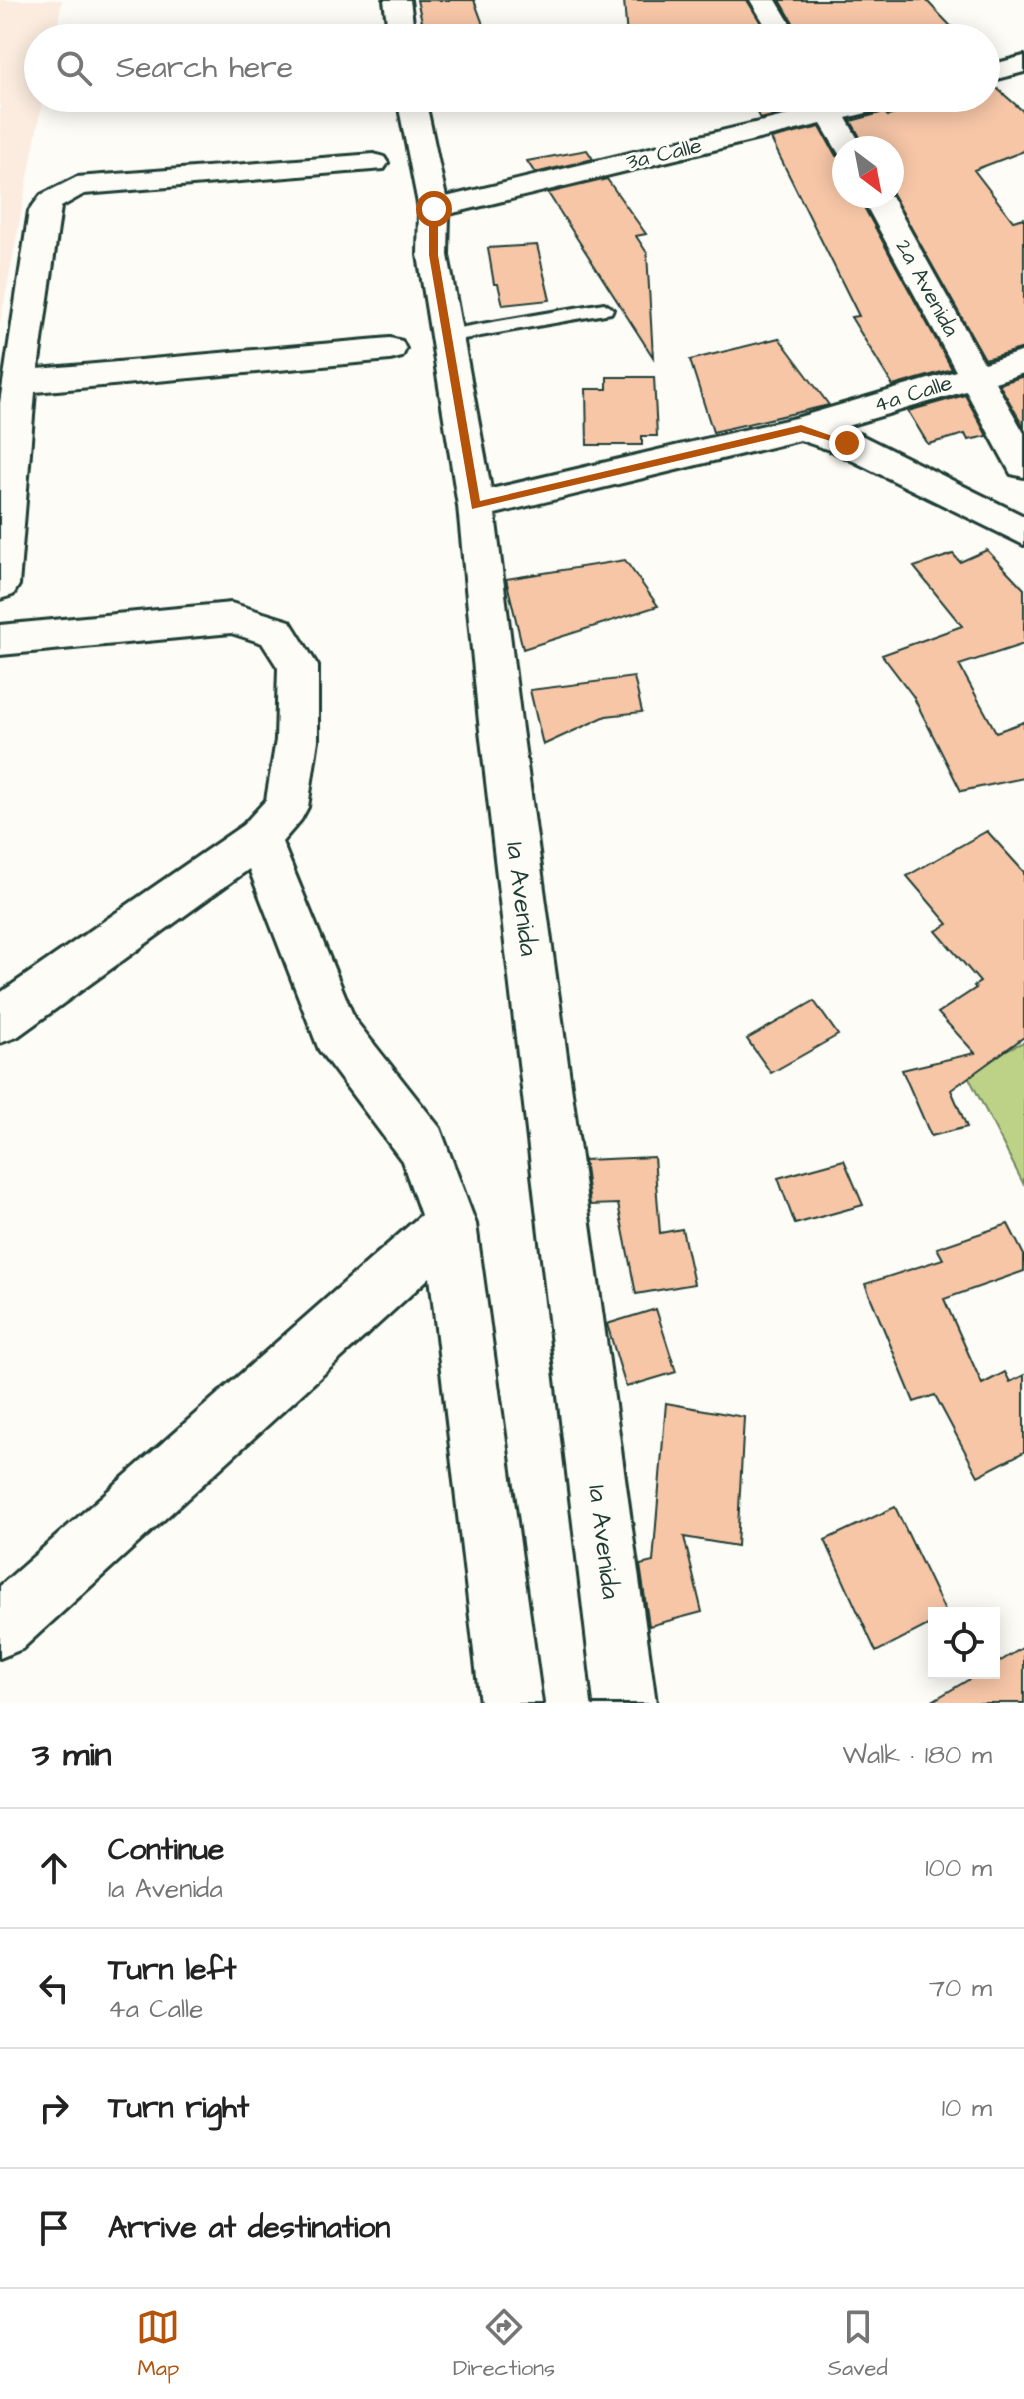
<!DOCTYPE html>
<html lang="en">
<head>
<meta charset="utf-8">
<style>
  :root { --surface:#fff; --page:#f6f6f6; --text:#222; --muted:#767676; --line:#e0e0e0; --accent:#b45309 }
  body { margin:0; font-family:"Architects Daughter",sans-serif; background:var(--page); color:var(--text) }
  .controls { position:absolute; right:24px; bottom:24px; display:grid; overflow:hidden; border-radius:0px; box-shadow:0 4px 20px #0003 }
  .controls button { width:72px; height:72px; display:grid; place-items:center; padding:0; border:0; border-bottom:2px solid var(--line); background:var(--surface); color:var(--text); font:40px sans-serif }
  .compass { position:absolute; left:832px; top:136px; width:72px; height:72px; border-radius:50%; background:var(--surface); box-shadow:0 4px 20px #0003; rotate:148deg }
  .stop { position:absolute; width:24px; height:24px; margin:-18px; border:6px solid #b45309; border-radius:50%; background:#fff }
  .stop.end { background:#b45309; border-color:#fff; box-shadow:0 2px 8px #0008 }
  .list { margin:0; padding:0; list-style:none }
  h2 { display:flex; justify-content:space-between; align-items:center; height:104px; margin:0; padding:0 32px; font-size:34px }
  h2 small { font-size:26px; font-weight:400; color:var(--muted) }
  .list li { display:grid; grid-template-columns:52px 1fr auto; gap:24px; align-items:center; box-sizing:border-box; height:120px; padding:0 32px; border-top:2px solid var(--line) }
  .list b { display:block; font-size:30px; white-space:nowrap }
  .list p { margin:0; font-size:26px; white-space:nowrap; color:var(--muted) }
  .list em { font-size:26px; font-style:normal; color:var(--muted) }
  .icon { flex:none; width:44px; height:44px; fill:none; stroke:currentColor; stroke-width:2; stroke-linecap:round; stroke-linejoin:round }
  .map { position:relative; flex:none; width:1024px; height:1703px; overflow:hidden }
  .search { position:absolute; background:var(--surface); box-shadow:0 4px 20px #0003; left:24px; right:24px; top:24px; height:88px; display:flex; align-items:center; gap:20px; box-sizing:border-box; padding:0 28px; border-radius:44px; color:var(--muted); font-size:30px }
  .sheet { height:584px; background:var(--surface) }
  nav { display:flex; justify-content:space-around; align-items:center; box-sizing:border-box; height:112px; border-top:2px solid var(--line); background:var(--surface); font-size:22px; color:var(--muted) }
  nav a { display:grid; justify-items:center; gap:4px }
  nav .on { color:var(--accent) }
  .map>svg:first-child { display:block }
  .built { fill:#fbecdf }
  .green { fill:#bed287; stroke:#6e885e; stroke-width:2 }
  .building { fill:#f7c6a7; stroke:#1f3d34; stroke-width:2 }
  .lines { fill:none; stroke-linecap:round; stroke-linejoin:round }
  .lane-casing { stroke:#1f3d34; stroke-width:6 }
  .street-casing { stroke:#1f3d34; stroke-width:6 }
  .lane { fill:#fdfcf7; fill-rule:evenodd }
  .street { fill:#fdfcf7; fill-rule:evenodd }
  .route { fill:#b45309 }
  .labels { text-anchor:middle; dominant-baseline:central; stroke-width:6; stroke-linejoin:round; paint-order:stroke }
  .far-street-label { font-size:22px; fill:#1f3d34; stroke:#fdfcf7 }
  .street-label { font-size:26px; fill:#1f3d34; stroke:#fdfcf7 }
</style>
</head>
<body>
<div class="map">
<svg width="1024" height="1703" viewBox="0 0 1024 1703">
  <rect width="100%" height="100%" fill="#fdfcf7"/>
  <filter id="ink" filterUnits="userSpaceOnUse"><feTurbulence type="fractalNoise" baseFrequency=".0125" numOctaves="2"/><feDisplacementMap in="SourceGraphic" scale="16" xChannelSelector="R" yChannelSelector="G"/><feConvolveMatrix kernelMatrix="1 2 1 2 8 2 1 2 1" color-interpolation-filters="sRGB"/></filter>
  <g filter="url(#ink)">
    <path class="built" d="M0 0H62L55 38H38V98H43L0 324Z"/>
    <path class="green" d="M1024 1042V1185L964 1068Z"/>
    <path class="building" d="M417 0H474L488 38H426Z
      M624 0H747L770 38H627Z
      M780 0H926L962 38 848 35 802 38Z
      M992 84 1024 112V151L974 170 1013 221 1024 218V348L985 359 892 194V148H866L851 121 884 112 888 116 946 98H986V86Z
      M799 99 808 107 760 119 755 109Z
      M820 127 836 156 844 158V196H858L952 369 893 386 851 317 859 316 771 139Z
      M587 150 593 159 535 173 527 161Z
      M607 179 646 234 636 236 647 253 653 357 548 193Z
      M537 245 550 300 503 305 498 284H494L488 248Z
      M779 338 829 405 713 432 690 360Z
      M1024 376V427L999 384Z
      M607 377H654L657 436H642V445H587L586 389H607Z
      M965 395 987 436 968 440 965 434 928 444 908 411Z
      M987 550 1024 589V644L959 665 996 732 1024 722V778L961 791 913 696 882 655 962 626 914 567 953 554 960 562Z
      M625 560 658 606 523 649 506 579Z
      M634 677 642 712 606 716 543 745 530 690Z
      M987 831 1024 872V1037L951 1090 967 1127 931 1136 902 1070 975 1053 938 1013 976 988 974 986 980 982 936 931 948 924 907 876Z
      M814 1001 838 1035 771 1073 747 1039Z
      M654 1157 660 1233 682 1229 694 1284 636 1294 618 1204 590 1205 584 1160Z
      M844 1160 863 1205 795 1224 778 1178Z
      M1008 1224 1024 1255V1271L944 1299 982 1384 1005 1372 1010 1382 1024 1375V1452L978 1476 935 1395 914 1402 865 1284 943 1259 937 1248Z
      M656 1309 676 1372 626 1387 607 1324Z
      M666 1403 744 1417 737 1546 684 1537 702 1612 649 1626 640 1565 653 1562Z
      M895 1507 946 1613H934V1622L876 1652 825 1540Z
      M1024 1647V1703H929L980 1673H994V1665Z"/>
    <g class="lines">
      <g class="lane-casing">
        <path id="lane" d="M604 303 613 309 611 313 447 342 437 336 447 330Z"/>
      </g>
      <g class="street-casing">
        <path id="street" d="M384 0H410L415 38H389Z
          M750 0H776L799 38H773Z
          M1024 56V72L986 82V66Z
          M397 98H425L446 197 813 109 807 98H835L838 103 859 98H907L903 104 846 118 863 148H844V155L839 154 821 124 449 214 448 255 491 489 799 417 956 371 861 196H891L984 363 1024 351V373L995 382 1024 433V477L1011 474 966 391 840 428 859 434 1024 516V545L835 452 800 440 495 514 521 722 656 1703H594L479 722 458 506 418 255 419 209Z
          M374 154 384 157 388 163 384 169 84 194 61 207 38 369 390 338 402 341 406 349 402 357 390 360 35 392 19 585 13 595 0 599V403L29 211 41 195 77 177Z
          M231 603 290 621 318 666V740L308 807 301 820 282 842 355 1020 440 1128 476 1224 542 1703H480L430 1277 22 1649 0 1658V1586L421 1215 402 1161 319 1050 249 869 17 1037 0 1043V993L243 825 266 800 276 740 278 668 262 643 231 633 0 655V625Z"/>
      </g>
      <use href="#lane" class="lane"/>
      <use href="#street" class="street"/>
    </g>
  </g>
  <path class="route" d="M434 207 438 209V255L480 501 801 425 852 443 847 446 801 432 472 509 429 255V209Z"/>
  <g class="labels">
    <g class="far-street-label">
      <text transform="translate(664 154) rotate(-13)">3a Calle</text>
      <text transform="translate(927 288) rotate(61)">2a Avenida</text>
      <text transform="translate(913 394) rotate(-17)">4a Calle</text>
    </g>
    <g class="street-label">
      <text transform="translate(522 899) rotate(83)">1a Avenida</text>
      <text transform="translate(604 1542) rotate(83)">1a Avenida</text>
    </g>
  </g>
</svg>
<div class="controls">
<button><svg class="icon" aria-label="locate" viewBox="0 0 24 24"><circle cx="12" cy="12" r="6"/><path d="M12 2v4M12 18v4M2 12h4M18 12h4"/></svg></button>
</div>
<svg class="compass" viewBox="-18 -18 36 36"><path d="M0-13l5 13h-10z" fill="#e53935"/><path d="M0 13l5-13h-10z" fill="#767676"/></svg>
<div class="stop" style="left:434px;top:209px"></div>
<div class="stop end" style="left:847px;top:443px"></div>
<div class="search"><svg class="icon" aria-label="search" viewBox="0 0 24 24"><circle cx="10" cy="10" r="6"/><path d="M15 15l6 6"/></svg>Search here</div>
</div>
<section class="sheet">
<h2>3 min<small>Walk · 180 m</small></h2>
<ul class="list">
<li><svg class="icon" aria-label="ahead" viewBox="0 0 24 24"><path d="M12 20V5M6 11l6-6 6 6"/></svg><div><b>Continue</b><p>1a Avenida</p></div><em>100 m</em></li>
<li><svg class="icon" aria-label="left" viewBox="0 0 24 24"><path d="M17 20v-9H6M10 6l-5 5 5 5"/></svg><div><b>Turn left</b><p>4a Calle</p></div><em>70 m</em></li>
<li><svg class="icon" aria-label="right" viewBox="0 0 24 24"><path d="M7 20v-9h11M14 6l5 5-5 5"/></svg><div><b>Turn right</b></div><em>10 m</em></li>
<li><svg class="icon" aria-label="arrive" viewBox="0 0 24 24"><path d="M6 21V4h12l-3 4 3 4H6"/></svg><div><b>Arrive at destination</b></div></li>
</ul>
</section>
<nav>
<a class="on"><svg class="icon" aria-label="map" viewBox="0 0 24 24"><path d="M3 6l6-2 6 2 6-2v14l-6 2-6-2-6 2zM9 4v14M15 6v14"/></svg>Map</a>
<a><svg class="icon" aria-label="directions" viewBox="0 0 24 24"><path d="M12 3l9 9-9 9-9-9zM9 14v-3h6M13 9l2 2-2 2"/></svg>Directions</a>
<a><svg class="icon" aria-label="saved" viewBox="0 0 24 24"><path d="M7 4h10v16l-5-4-5 4z"/></svg>Saved</a>
</nav>
</body>
</html>
